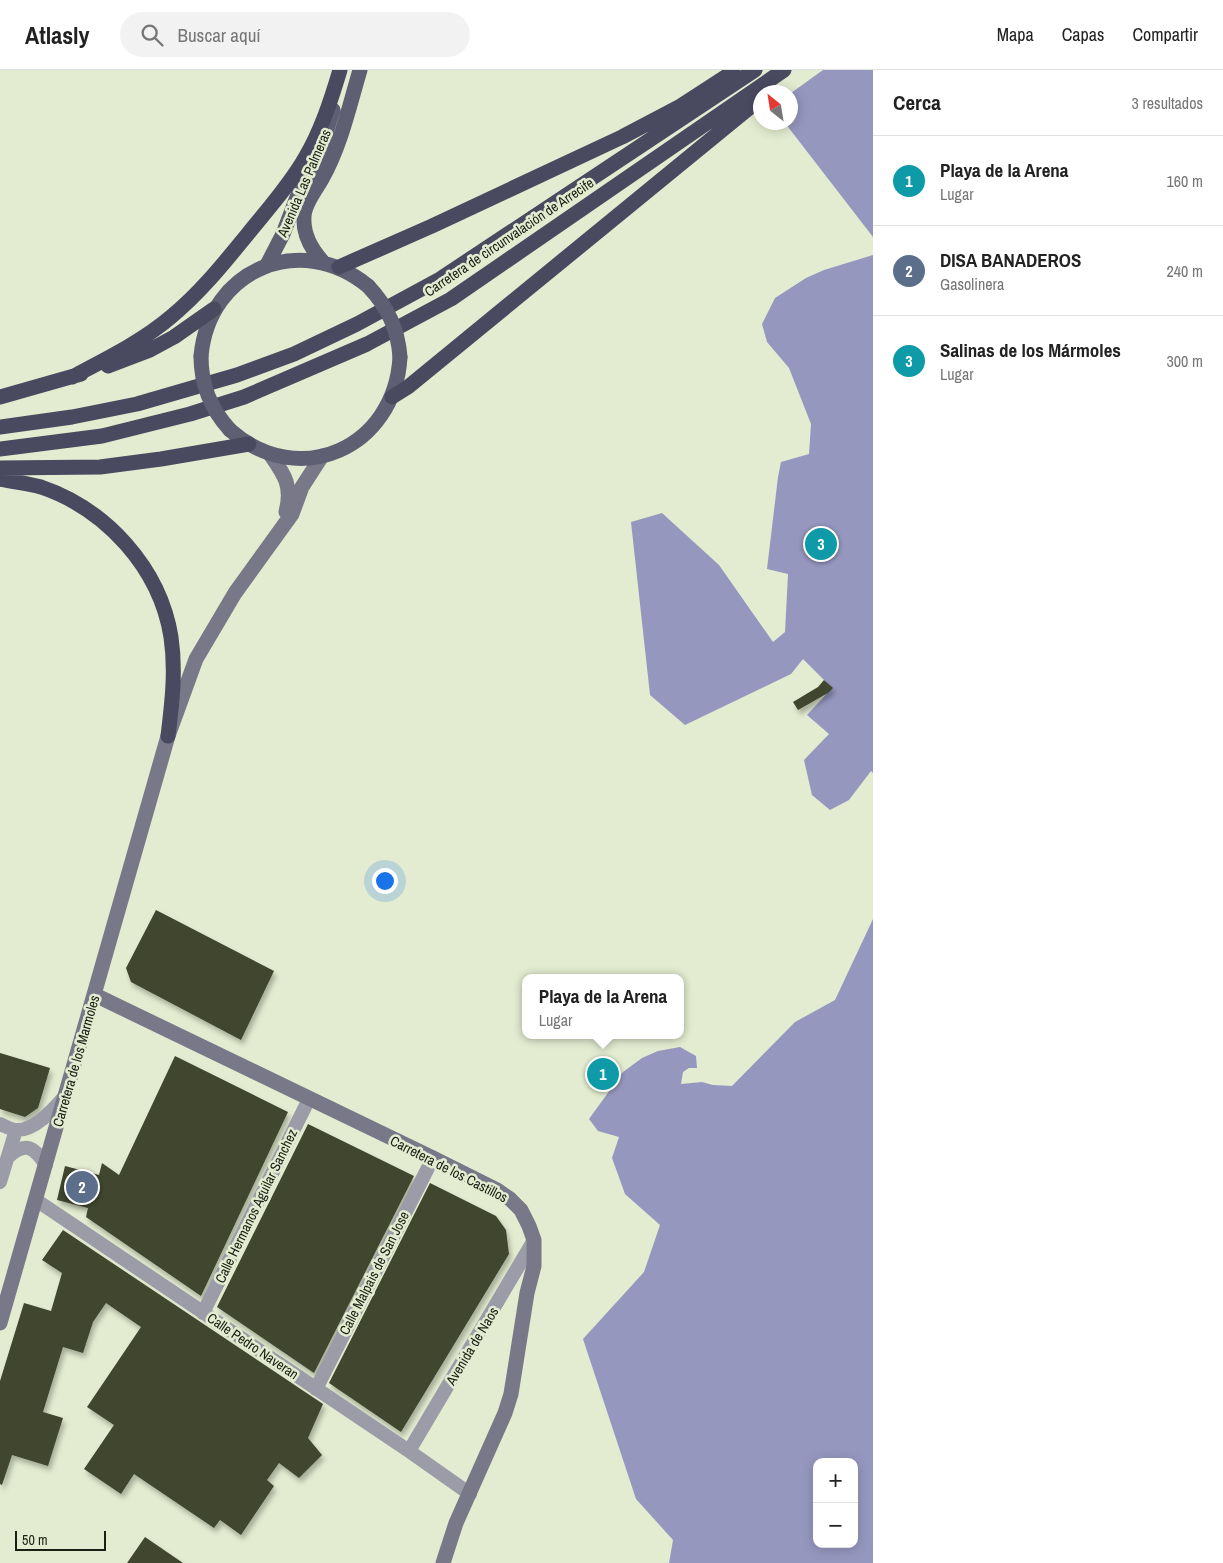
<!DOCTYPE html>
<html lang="es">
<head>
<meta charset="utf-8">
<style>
  :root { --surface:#fff; --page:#f2f2f2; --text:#222; --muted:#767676; --line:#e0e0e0; --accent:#b45309 }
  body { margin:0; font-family:"Archivo Narrow",sans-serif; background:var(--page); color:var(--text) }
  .controls { position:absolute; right:15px; bottom:15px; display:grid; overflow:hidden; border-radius:10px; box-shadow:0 2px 12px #0003 }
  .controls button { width:45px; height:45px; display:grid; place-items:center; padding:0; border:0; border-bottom:1px solid var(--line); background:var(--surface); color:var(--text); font:25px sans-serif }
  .compass { position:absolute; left:753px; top:15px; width:45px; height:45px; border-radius:50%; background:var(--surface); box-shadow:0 2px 12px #0003; rotate:330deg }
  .scale { position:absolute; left:15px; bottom:12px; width:91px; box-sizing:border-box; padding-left:5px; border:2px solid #1b1e14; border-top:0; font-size:14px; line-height:18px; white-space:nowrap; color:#1b1e14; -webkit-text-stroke:4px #e3ecd0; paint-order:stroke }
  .you { position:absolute; left:384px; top:810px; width:18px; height:18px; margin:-12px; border:4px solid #fff; border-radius:50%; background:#1a73e8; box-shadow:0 0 0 8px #1a73e833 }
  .badge { display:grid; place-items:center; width:32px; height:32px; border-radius:50%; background:var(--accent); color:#fff; font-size:16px; font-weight:700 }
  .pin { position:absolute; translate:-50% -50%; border:2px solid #fff; box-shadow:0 1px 5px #0006 }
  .popup { position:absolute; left:522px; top:904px; width:162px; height:65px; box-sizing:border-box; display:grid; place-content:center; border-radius:10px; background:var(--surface); filter:drop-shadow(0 1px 4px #0005); font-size:16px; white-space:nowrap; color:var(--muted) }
  .popup b { font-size:19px; color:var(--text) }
  .popup::after { content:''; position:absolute; left:50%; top:100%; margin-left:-10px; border:10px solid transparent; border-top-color:var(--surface) }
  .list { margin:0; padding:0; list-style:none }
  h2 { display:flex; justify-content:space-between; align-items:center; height:65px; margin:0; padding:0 20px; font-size:21px }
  h2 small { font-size:16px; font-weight:400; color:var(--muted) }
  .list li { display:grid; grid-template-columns:32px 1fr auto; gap:15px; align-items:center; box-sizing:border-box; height:90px; padding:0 20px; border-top:1px solid var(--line) }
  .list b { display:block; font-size:19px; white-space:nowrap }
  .list p { margin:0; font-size:16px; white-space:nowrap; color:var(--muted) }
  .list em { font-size:16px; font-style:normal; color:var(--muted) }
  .icon { flex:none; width:28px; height:28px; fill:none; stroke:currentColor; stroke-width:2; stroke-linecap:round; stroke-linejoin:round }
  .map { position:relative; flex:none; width:873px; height:1493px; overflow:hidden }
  header { display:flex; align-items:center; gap:30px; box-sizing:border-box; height:70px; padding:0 25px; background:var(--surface); border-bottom:1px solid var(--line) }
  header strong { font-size:24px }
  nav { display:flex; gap:28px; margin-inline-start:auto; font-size:18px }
  .search { width:350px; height:45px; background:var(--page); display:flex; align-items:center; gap:12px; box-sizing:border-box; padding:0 18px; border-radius:28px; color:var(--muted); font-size:19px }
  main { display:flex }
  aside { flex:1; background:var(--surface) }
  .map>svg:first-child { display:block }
  .water { fill:#9697bf; fill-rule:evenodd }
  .building { fill:#3f462f; filter:url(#shadow) }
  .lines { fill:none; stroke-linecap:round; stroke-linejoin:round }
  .street { stroke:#9c9ca8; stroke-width:14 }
  .secondary { stroke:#787889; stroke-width:15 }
  .primary { stroke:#5e5f73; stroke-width:15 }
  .highway { stroke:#494960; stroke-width:15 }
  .primary-bridge { stroke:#5e5f73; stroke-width:15 }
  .labels { text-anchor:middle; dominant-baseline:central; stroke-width:5; stroke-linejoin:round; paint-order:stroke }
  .street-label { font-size:14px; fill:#1b1e14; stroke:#e3ecd0 }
</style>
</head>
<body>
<header>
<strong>Atlasly</strong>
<div class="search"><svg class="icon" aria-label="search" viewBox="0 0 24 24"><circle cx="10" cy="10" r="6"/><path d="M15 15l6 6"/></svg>Buscar aquí</div>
<nav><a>Mapa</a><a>Capas</a><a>Compartir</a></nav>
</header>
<main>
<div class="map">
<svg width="873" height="1493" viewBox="0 0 873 1493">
  <defs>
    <filter id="shadow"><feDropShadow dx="2.5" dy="4.5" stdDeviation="2.5" flood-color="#0004"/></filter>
  </defs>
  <rect width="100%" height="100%" fill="#e3ecd0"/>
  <path class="water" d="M823 0H873V167L785 53 790 52 791 23Z
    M873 185V703L871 701 849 730 830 740 812 725 804 690 829 664 807 645 832 618 803 589 791 604 685 655 650 625 631 452 662 443 719 495 773 572 785 562 788 504 767 499 778 407 781 392 809 384 811 354 789 298 767 272 762 254 775 228 806 208 824 200Z
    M873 849V1493H669L673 1470 636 1429 583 1269 644 1202 660 1155 625 1124 612 1088 619 1067 598 1061 589 1049 623 1002 642 988 658 981 680 977 696 986 697 998H689L683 1002 681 1014 702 1012 713 1015 732 1016 795 952 835 930ZM817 1392H854V1474H817Z"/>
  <path class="building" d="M824 610 833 618 828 623 798 640 793 632 818 617Z
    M156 840 274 901 241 970 131 912 126 898Z
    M0 983 50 998 38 1038 25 1047 0 1039Z
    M175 986 288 1042 201 1226 86 1147 88 1138 57 1130 65 1096 99 1105 102 1093 119 1105Z
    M308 1054 414 1106 314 1303 217 1237Z
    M430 1113 496 1146 506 1160 509 1184 401 1362 329 1313Z
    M63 1160 323 1334 308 1368 322 1385 299 1408 279 1393 267 1410 274 1416 241 1465 220 1450 214 1458 134 1404 121 1424 84 1399 114 1355 87 1337 141 1257 106 1233 93 1252 83 1283 63 1277 43 1342 63 1348 48 1396 12 1385 2 1415 0 1414V1311L24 1233 51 1241 62 1203 42 1190Z
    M145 1467 183 1493H127Z"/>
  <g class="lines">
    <path class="street" d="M0 1054C5 1056 10 1059 15 1060 34 1062 54 1039 65 1026
      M8 1087C26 1071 34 1077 46 1095
      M0 1112 16 1060
      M36 1130 409 1381 470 1424
      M203 1243 309 1029
      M316 1319 433 1088
      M409 1381 534 1170"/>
    <path class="secondary" d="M270 384C284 404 293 416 286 442
      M95 925 433 1088 497 1120 510 1129 521 1140 529 1156 534 1170V1196L527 1223 511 1324 505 1343 456 1453 443 1493
      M0 1253 168 666 196 589 235 523 292 444 302 417 322 386"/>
    <path class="primary" d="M323 192C311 179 303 164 304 147 304 134 316 120 322 109 341 75 349 37 360 0
      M267 195 283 164 299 122 321 78 333 40
      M201 286C209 199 301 161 368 216
      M230 360C299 421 395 378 400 287"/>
    <path class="highway" d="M339 197 432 156 622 67 679 37 733 2
      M108 296 150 280 174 267 214 239
      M72 307C106 289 143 271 172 246 201 222 224 193 247 165 267 140 289 116 305 88 321 61 331 30 340 0
      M0 327 81 304
      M392 327 408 317 760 29
      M0 357 72 347 137 334 237 305 294 284 357 254 440 209 755 0
      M0 379 102 366 190 344 244 327 367 274 451 229 784 0
      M0 398 100 397 161 389 249 374
      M0 409C13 412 28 413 41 417 106 439 160 498 171 567 176 601 172 633 168 666"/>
    <path class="primary-bridge" d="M368 216C388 237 398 259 400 287
      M201 286C201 315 210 338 230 360"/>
  </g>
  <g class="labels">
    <g class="street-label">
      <text transform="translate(304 113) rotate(-67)">Avenida Las Palmeras</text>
      <text transform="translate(509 167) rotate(-34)">Carretera de circunvalación de Arrecife</text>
      <text transform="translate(76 991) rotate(-74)">Carretera de los Marmoles</text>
      <text transform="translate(449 1099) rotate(27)">Carretera de los Castillos</text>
      <text transform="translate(256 1136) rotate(-64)">Calle Hermanos Aguilar Sanchez</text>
      <text transform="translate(374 1203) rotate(-63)">Calle Malpais de San Jose</text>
      <text transform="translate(253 1276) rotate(34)">Calle Pedro Naveran</text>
      <text transform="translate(472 1276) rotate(-59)">Avenida de Naos</text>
    </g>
  </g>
</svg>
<div class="controls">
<button>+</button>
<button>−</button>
</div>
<svg class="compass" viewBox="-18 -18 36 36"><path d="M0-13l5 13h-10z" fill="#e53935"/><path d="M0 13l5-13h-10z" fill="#767676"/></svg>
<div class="scale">50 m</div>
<div class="you"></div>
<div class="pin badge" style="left:603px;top:1004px;background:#0f9aa8">1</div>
<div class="popup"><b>Playa de la Arena</b>Lugar</div>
<div class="pin badge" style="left:82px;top:1117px;background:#5c6f8a">2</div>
<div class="pin badge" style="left:821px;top:474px;background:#0f9aa8">3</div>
</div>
<aside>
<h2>Cerca<small>3 resultados</small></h2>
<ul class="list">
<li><span class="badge" style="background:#0f9aa8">1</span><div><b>Playa de la Arena</b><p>Lugar</p></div><em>160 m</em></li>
<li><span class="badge" style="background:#5c6f8a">2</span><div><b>DISA BANADEROS</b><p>Gasolinera</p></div><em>240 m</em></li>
<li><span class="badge" style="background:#0f9aa8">3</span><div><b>Salinas de los Mármoles</b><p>Lugar</p></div><em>300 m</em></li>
</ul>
</aside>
</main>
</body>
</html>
